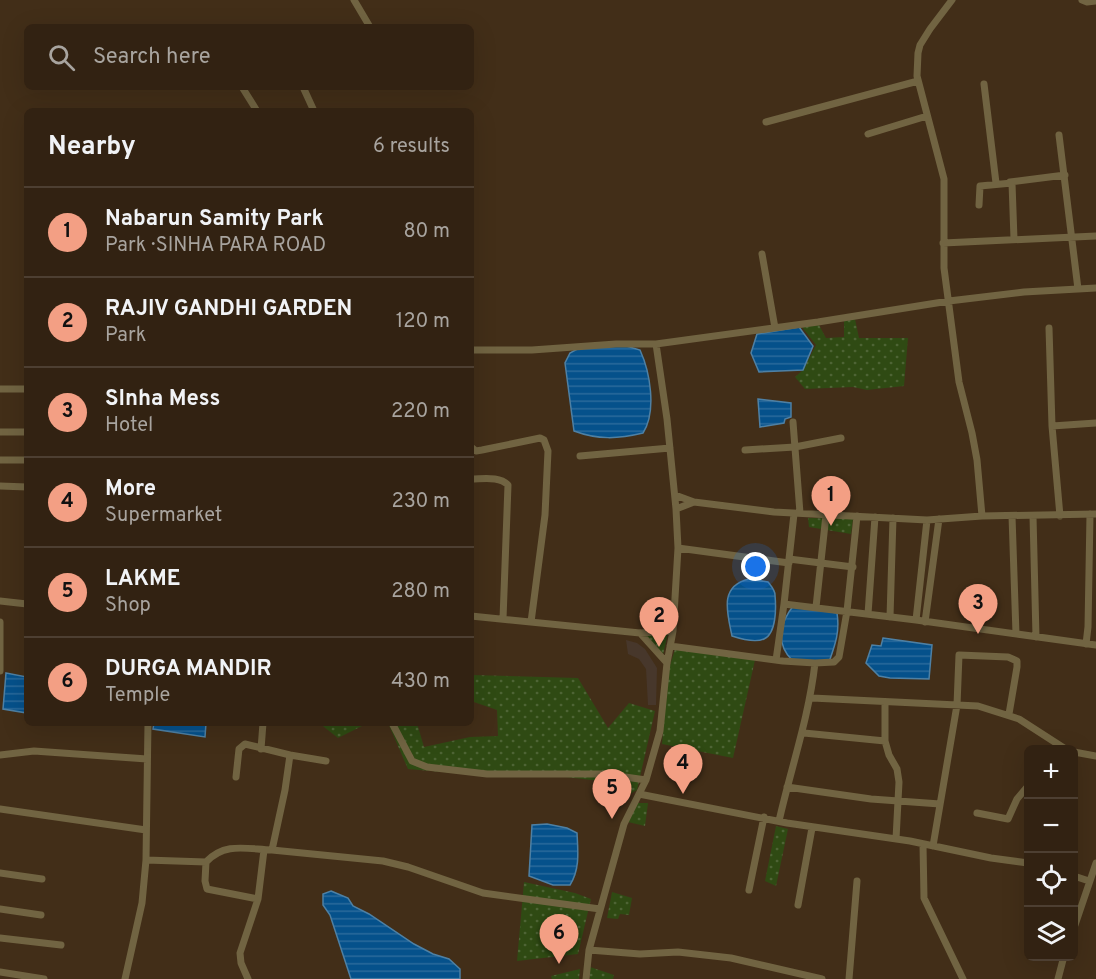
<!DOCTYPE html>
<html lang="en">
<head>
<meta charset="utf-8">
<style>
  :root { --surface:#322212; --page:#3d2f20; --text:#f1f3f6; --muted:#a8a49f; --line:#4d3f32; --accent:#f39f84 }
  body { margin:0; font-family:Overpass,sans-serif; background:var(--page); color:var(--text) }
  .controls { position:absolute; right:18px; bottom:18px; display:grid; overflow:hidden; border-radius:9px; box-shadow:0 6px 24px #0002 }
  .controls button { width:54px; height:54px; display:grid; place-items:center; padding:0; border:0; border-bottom:2px solid var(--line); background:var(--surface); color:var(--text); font:30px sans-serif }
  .you { position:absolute; left:756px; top:567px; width:21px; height:21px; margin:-15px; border:4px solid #fff; border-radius:50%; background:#1a73e8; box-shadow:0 0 0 9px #1a73e833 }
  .badge { display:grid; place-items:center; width:39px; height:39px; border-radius:50%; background:var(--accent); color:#111; font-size:20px; font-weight:700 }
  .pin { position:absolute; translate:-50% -50px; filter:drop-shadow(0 2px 3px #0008) }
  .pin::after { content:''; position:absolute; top:32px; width:21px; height:18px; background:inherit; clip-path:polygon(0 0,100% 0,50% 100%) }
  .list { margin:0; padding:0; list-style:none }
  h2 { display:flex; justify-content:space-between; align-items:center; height:78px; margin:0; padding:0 24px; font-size:26px }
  h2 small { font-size:20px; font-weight:400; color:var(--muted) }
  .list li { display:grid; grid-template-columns:39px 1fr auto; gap:18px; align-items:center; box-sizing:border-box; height:90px; padding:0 24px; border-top:2px solid var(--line) }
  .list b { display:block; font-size:22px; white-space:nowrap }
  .list p { margin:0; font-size:20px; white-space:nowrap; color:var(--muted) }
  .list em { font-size:20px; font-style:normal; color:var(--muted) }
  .icon { flex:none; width:33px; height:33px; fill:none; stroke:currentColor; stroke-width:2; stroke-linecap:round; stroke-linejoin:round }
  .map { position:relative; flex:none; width:1096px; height:979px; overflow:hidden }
  .search { position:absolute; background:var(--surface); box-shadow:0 6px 24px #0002; left:24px; top:24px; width:450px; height:66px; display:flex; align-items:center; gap:15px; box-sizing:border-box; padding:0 21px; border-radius:9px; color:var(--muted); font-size:22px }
  .panel { position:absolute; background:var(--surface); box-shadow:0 6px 24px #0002; left:24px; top:108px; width:450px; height:618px; border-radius:9px }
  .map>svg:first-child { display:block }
  .commercial { fill:#47372b }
  .green { fill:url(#green-dots) }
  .water { fill:url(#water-rules); stroke:#4e80a4; stroke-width:1.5 }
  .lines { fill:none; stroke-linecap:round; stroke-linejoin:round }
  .minor { stroke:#716442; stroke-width:7 }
</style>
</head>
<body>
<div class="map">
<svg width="1096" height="979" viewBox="0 0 1096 979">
  <defs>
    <pattern id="green-dots" width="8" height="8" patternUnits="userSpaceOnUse" patternTransform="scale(1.5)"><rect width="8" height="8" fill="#2f4a13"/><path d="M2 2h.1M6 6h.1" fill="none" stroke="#4e6435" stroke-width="1.8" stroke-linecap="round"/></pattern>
    <pattern id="water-rules" width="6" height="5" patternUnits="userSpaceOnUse" patternTransform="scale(1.5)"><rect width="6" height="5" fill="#05518b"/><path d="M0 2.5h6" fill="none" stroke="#2a6a9b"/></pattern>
  </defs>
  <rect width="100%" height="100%" fill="#422e18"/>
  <path class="commercial" d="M626 640 637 643 645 649 657 668 656 705H648L646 669 639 659 628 654Z"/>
  <path class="green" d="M855 319 859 338H908L904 386 867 390 853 387 805 389 795 377 803 370 816 345 802 327 819 325 826 338 844 337V321Z
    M808 518 853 519 851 534 809 527Z
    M668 633 662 659 643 634Z
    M675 649 755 660 733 758 662 744 668 672Z
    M471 675 578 678 608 728 629 703 655 711 637 790 623 798 609 782 557 776 501 777 408 769 388 723H417L424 747 470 737 498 736 497 710 471 701Z
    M319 723H368L338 738Z
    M633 803H648L645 826 628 822Z
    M776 826 788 829 776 886 765 881Z
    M524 882 575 893 591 899 578 954 517 961Z
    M612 892 632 898 629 915 620 914 618 919 607 918Z
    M590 967 614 975 613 979H590Z
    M580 969 579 979H552L551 976Z"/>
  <path class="water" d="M799 327 813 346 803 370 759 372 751 353 757 334Z
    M623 345 640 350C650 372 657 411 643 433 618 439 598 440 574 431L565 363 570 353 579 348Z
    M758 399 791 403V417L785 419 784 423 760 427Z
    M749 579 768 582C771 586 775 590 775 595 776 606 777 633 764 639 755 643 741 639 732 636 727 612 719 586 749 579Z
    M794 605 837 613C840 632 835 645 829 662L792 660C775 643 780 622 794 605Z
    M883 638 932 645 929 679 890 678 879 676 866 663 872 645 881 646Z
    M6 673 27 677V713L3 709Z
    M154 723H206L205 737 153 729Z
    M547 824 567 828 577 833C578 852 580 869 570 885H553L529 876 532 825Z
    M331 891 348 898 353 906 369 914 414 944 433 954 449 959 460 969V979H351L330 915 323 905V894Z"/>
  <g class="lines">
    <path class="minor" d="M354 0 370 27
      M952 0 930 29 920 45 918 53 917 76 944 179V268L959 382 972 433 977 460 982 516
      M1082 0 1087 2 1096 1
      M984 84 996 183
      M242 87 257 111
      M303 87 314 111
      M766 122 918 81
      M868 134 927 116
      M1059 135 1078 289
      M1010 182 1065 175
      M979 205 980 186 1012 183 1014 239
      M943 243 1096 236
      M762 254 775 328
      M1049 328 1052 426 1060 516
      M656 344 667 419 676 509
      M471 350H532L616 344H656L818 322 949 301 1024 292 1096 288
      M0 389H27
      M793 422 800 513
      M1052 426 1096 423
      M0 432H27
      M471 447 476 451 482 450 540 438 544 440 548 451 545 515 531 622
      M745 450 795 447 841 438
      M580 456 670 448
      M0 460H27
      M471 479C483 479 500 476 508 485L503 619
      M0 486 27 487
      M675 495 694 502
      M794 514 784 604 916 620 1096 645
      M1012 516 1016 634
      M1033 516 1036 637
      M678 548 789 563
      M789 559 853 567
      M0 601 27 604
      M816 607 826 515
      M868 614 875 517
      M471 616 640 633 673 631 667 663 660 731 646 780 624 824 589 950 586 979
      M890 617 893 518
      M916 620 927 520
      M0 622V671
      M925 622 939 519
      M673 631 678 548 676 509 694 502 774 512 927 520 982 516 1096 514
      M640 633 667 663
      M1086 644 1088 627 1090 514
      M670 646 783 661 815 663C809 717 791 768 779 821
      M776 660 784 604
      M815 663 834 662 839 657 847 611 857 516
      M812 698 978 706 1019 719 1067 750
      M885 702V741L889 755 897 769 899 782 896 839
      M392 723 412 761 427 767 487 774H604L646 780
      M804 733 885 741
      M261 749 263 723
      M1074 752 1096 756
      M0 755 34 751 147 759
      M236 777 239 749 245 744 290 755 326 761
      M787 787 871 799 940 804
      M639 794 787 823 910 841 991 858 1028 863
      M0 809 146 830
      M977 813 1008 819 1017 799 1028 786
      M923 845 924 898 963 979
      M933 846 957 705 959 655 1008 657 1017 661V667L1009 714
      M264 850 258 899 207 889 205 881 206 862C225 842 246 849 272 850L383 861 408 867 483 893 600 909
      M272 850 285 790 290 755
      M146 860 206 862
      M0 873 42 879
      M1074 876 1089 881
      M749 890 764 817
      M798 905 812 828
      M0 909 41 915
      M1074 928 1096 863
      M0 938 61 945
      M589 950 640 954 678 952 731 958 822 979
      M0 972 44 979
      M125 979 142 903 146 860 148 723
      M248 979 241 963 240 953 258 899
      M849 979 857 881
      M1058 979 1064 956"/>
  </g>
</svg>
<div class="controls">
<button>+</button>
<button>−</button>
<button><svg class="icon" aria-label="locate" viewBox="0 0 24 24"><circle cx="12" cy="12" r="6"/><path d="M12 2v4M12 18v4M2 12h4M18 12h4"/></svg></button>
<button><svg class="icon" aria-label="layers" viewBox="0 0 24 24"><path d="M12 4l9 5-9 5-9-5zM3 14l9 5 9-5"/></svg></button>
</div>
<div class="you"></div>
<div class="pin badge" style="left:831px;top:526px">1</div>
<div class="pin badge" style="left:659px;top:647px">2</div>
<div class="pin badge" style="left:978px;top:634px">3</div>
<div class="pin badge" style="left:683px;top:794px">4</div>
<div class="pin badge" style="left:612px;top:819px">5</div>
<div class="pin badge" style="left:559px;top:964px">6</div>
<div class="search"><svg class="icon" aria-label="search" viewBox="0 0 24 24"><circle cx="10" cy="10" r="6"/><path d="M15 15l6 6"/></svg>Search here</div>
<section class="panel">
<h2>Nearby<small>6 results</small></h2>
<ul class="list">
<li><span class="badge">1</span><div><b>Nabarun Samity Park</b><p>Park · SINHA PARA ROAD</p></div><em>80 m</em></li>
<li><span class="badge">2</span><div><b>RAJIV GANDHI GARDEN</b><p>Park</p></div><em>120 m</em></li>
<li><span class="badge">3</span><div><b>SInha Mess</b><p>Hotel</p></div><em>220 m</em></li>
<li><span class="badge">4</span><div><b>More</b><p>Supermarket</p></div><em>230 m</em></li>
<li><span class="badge">5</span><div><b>LAKME</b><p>Shop</p></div><em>280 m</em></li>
<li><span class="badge">6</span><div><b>DURGA MANDIR</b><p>Temple</p></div><em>430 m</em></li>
</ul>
</section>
</div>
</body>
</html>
